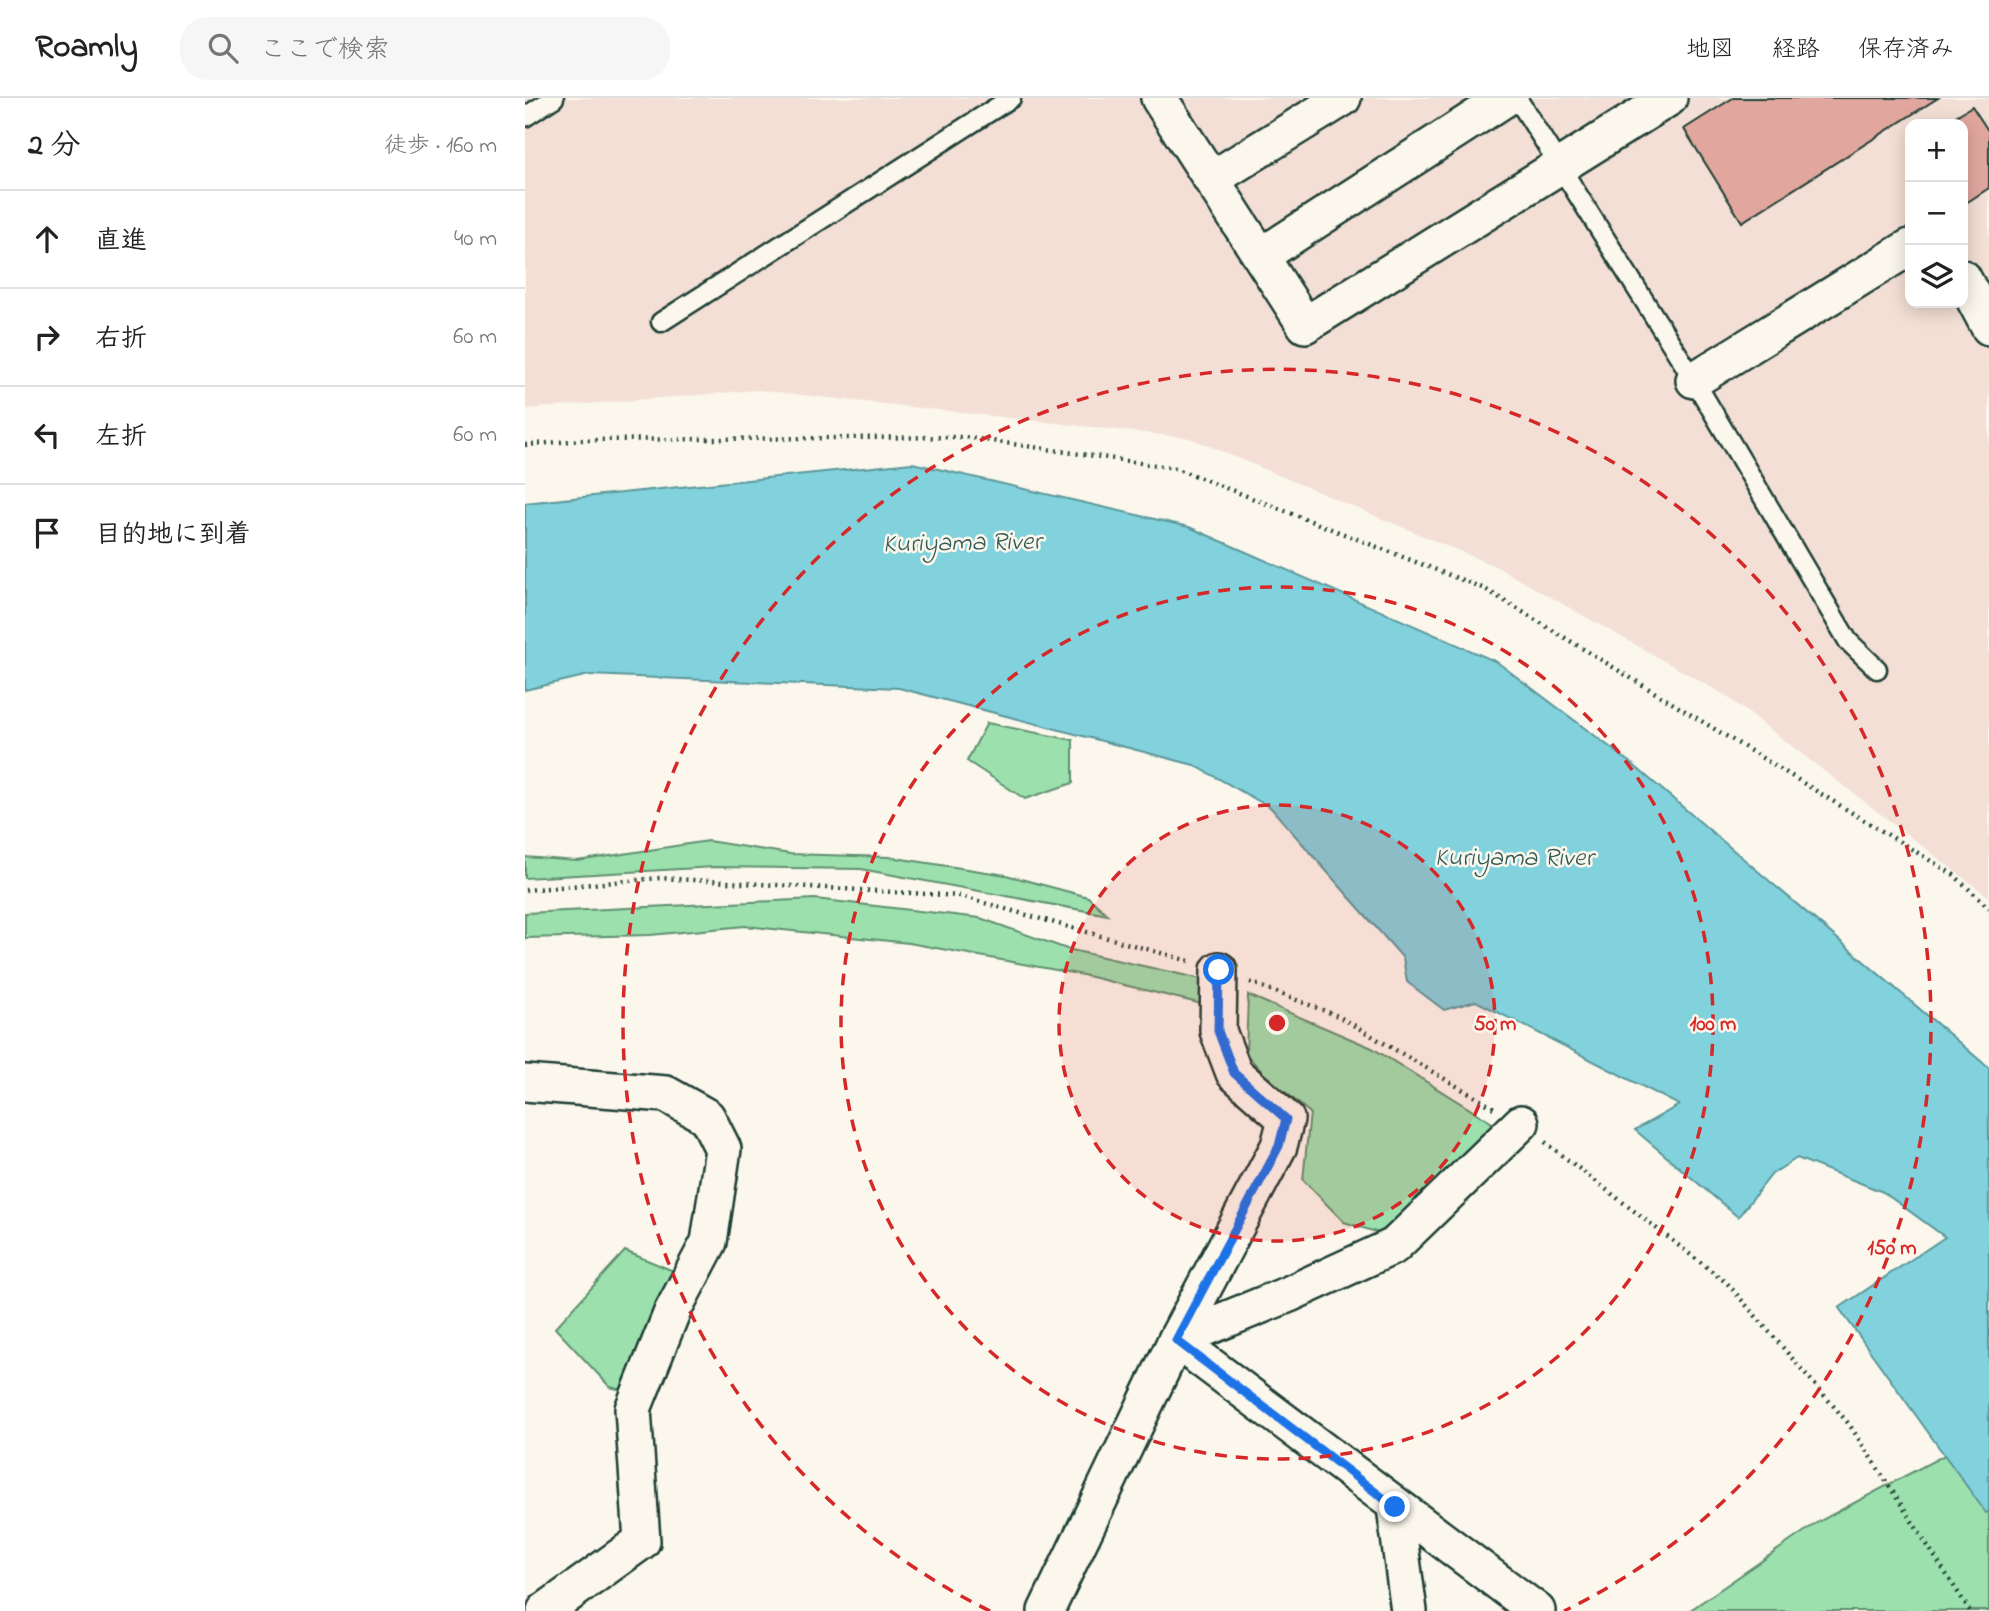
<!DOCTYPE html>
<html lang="ja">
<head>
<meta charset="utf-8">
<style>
  :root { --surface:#fff; --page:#f6f6f6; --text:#222; --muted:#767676; --line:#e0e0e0 }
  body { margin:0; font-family:"Indie Flower","Klee One",sans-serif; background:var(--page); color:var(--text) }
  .controls { position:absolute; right:21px; top:21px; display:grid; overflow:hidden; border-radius:14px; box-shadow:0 4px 18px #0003 }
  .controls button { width:63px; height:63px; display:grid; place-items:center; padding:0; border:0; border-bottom:2px solid var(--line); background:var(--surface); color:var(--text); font:35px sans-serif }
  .stop { position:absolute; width:21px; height:21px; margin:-16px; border:5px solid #1a73e8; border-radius:50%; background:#fff }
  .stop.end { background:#1a73e8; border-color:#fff; box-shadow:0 2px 7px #0008 }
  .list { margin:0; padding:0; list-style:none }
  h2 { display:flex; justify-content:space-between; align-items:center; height:91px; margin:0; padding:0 28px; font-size:30px }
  h2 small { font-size:23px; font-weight:400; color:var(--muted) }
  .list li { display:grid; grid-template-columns:46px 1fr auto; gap:21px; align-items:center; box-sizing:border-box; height:98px; padding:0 28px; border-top:2px solid var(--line) }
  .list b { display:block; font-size:26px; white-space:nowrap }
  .list em { font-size:23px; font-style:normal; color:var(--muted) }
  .icon { flex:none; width:38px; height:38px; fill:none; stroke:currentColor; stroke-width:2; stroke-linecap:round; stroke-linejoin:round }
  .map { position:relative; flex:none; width:1464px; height:1513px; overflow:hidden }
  header { display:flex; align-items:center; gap:42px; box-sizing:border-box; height:98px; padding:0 35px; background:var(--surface); border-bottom:2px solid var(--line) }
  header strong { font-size:33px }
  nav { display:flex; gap:38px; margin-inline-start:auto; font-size:24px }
  .search { width:490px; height:63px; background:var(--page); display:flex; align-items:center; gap:18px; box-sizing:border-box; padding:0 24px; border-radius:28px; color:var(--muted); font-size:26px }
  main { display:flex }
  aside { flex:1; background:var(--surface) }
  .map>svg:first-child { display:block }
  .built { fill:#f3dfd5; fill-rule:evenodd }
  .green { fill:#9ce1ad; stroke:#5e8f70; stroke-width:2 }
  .water { fill:#82d2dd; stroke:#5a9699; stroke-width:2 }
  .building { fill:#e1a79f; stroke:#1f3d34; stroke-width:2 }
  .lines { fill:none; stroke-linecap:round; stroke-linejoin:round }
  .lane-casing { stroke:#1f3d34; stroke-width:23 }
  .street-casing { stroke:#1f3d34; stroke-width:40 }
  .path { stroke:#1f3d34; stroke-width:4.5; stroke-dasharray:2 5; stroke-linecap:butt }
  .lane { stroke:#fbf7ec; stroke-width:18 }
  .street { stroke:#fbf7ec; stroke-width:35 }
  .route { stroke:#1a73e8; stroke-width:9 }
  .ring { fill:none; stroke:#d62828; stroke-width:3.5; stroke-dasharray:12 9 }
  .labels { text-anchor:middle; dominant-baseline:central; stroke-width:5; stroke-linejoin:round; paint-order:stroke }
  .water-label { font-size:26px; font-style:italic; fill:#335b56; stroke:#fbf7ec }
  .centre { fill:#d62828; stroke:#fbf7ec; stroke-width:3.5 }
  .ring-label { font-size:21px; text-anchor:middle; font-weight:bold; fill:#d62828; stroke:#fbf7ec; stroke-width:5; stroke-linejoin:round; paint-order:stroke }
</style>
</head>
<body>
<header>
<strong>Roamly</strong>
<div class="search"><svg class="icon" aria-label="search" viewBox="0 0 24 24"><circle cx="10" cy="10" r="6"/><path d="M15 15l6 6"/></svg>ここで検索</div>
<nav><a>地図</a><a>経路</a><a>保存済み</a></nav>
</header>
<main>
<aside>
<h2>2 分<small>徒歩 · 160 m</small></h2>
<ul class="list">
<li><svg class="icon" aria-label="ahead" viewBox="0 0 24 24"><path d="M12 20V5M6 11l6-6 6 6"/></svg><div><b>直進</b></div><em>40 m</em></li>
<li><svg class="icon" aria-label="right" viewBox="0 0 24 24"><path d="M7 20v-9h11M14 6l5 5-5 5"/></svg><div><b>右折</b></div><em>60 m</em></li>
<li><svg class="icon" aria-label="left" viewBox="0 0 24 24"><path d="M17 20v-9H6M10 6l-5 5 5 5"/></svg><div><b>左折</b></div><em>60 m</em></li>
<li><svg class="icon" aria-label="arrive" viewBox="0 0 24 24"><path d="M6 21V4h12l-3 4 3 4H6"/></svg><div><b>目的地に到着</b></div></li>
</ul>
</aside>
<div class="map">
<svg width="1464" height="1513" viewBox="0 0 1464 1513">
  <rect width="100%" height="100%" fill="#fbf7ec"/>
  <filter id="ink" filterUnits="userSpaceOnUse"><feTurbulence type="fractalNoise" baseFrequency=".0143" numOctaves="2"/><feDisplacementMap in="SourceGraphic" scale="14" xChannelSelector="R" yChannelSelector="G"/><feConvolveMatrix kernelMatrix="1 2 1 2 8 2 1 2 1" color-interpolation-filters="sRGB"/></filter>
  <g filter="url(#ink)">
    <path class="built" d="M0 0H1464V799L1200 597 972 469 665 340 233 292 0 311ZM1385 26H1438V205H1385Z"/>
    <path class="green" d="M462 625 548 642V685L500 701 442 663Z
      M183 743 265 756 364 759 481 777 563 799 583 817 336 771 190 769 0 780V759L52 763Z
      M290 801 455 820 542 851 681 882 677 906 558 877 384 845 220 828 125 837 0 840V815Z
      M723 897 847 950 967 1025 972 1042 854 1135 819 1124 778 1082 785 1015 739 976 721 956Z
      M100 1153 180 1186 130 1300 85 1289 30 1230Z
      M1444 1344 1464 1366V1513H1164L1293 1424Z"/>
    <path class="water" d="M387 365 664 429 972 564 1106 665 1464 970V1413L1461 1415 1314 1210 1420 1139 1358 1094 1272 1060 1247 1076 1213 1119 1110 1032 1154 1007 951 903 919 912 882 884 878 860 746 710 669 667 374 590 64 577 0 592V405Z"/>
    <path class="building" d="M1208 0H1413L1217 124 1159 31Z
      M1447 8 1464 34V90L1438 107V26H1418Z"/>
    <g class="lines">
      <g class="lane-casing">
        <path id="lane" d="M992 0 1169 282 1323 543 1352 571
          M0 19 29 0
          M136 224 486 0"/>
      </g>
      <g class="street-casing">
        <path id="street" d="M634 0 780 227 1144 0
          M687 81 818 0
          M736 158 981 0
          M1438 180 1464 229
          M1169 282 1385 149
          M0 985 141 996 182 1019 198 1051 184 1144 147 1214 108 1311 117 1443 20 1513
          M651 1242 1012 1513
          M651 1242 764 1196 869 1148 996 1025
          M870 1409 884 1513
          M521 1513 651 1242 754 1048 761 1021 709 975 693 933 694 872"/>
      </g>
      <path class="path" d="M0 347 57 342 440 339 650 370 960 491 1429 777 1464 810
        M0 792 135 780 435 798 664 863
        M725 884 813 918 969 1010
        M1020 1044 1202 1185 1324 1326 1445 1513"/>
      <use href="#lane" class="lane"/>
      <use href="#street" class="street"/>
    </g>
  </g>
  <g class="lines" filter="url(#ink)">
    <path class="route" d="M694 872 693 933 709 975 761 1021 754 1048 651 1242 870 1409"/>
  </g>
  <circle cx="752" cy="925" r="218" fill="#d62828" fill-opacity=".12"/>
  <g class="ring">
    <circle cx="752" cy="925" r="218"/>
    <circle cx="752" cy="925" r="436"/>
    <path d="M465 1513A654 654 0 1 1 1039 1513"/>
  </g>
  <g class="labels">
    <g class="water-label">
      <text transform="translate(437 446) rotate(-1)">Kuriyama River</text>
      <text x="989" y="761">Kuriyama River</text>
    </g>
  </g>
  <circle cx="752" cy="925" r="10" class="centre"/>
  <g class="ring-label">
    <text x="970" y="932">50 m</text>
    <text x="1188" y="932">100 m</text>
    <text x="1367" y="1156">150 m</text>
  </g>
</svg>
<div class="controls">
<button>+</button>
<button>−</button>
<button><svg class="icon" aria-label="layers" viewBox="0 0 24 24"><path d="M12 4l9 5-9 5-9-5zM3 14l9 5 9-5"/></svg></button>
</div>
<div class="stop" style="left:694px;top:872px"></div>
<div class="stop end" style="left:870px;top:1409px"></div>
</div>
</main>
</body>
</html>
